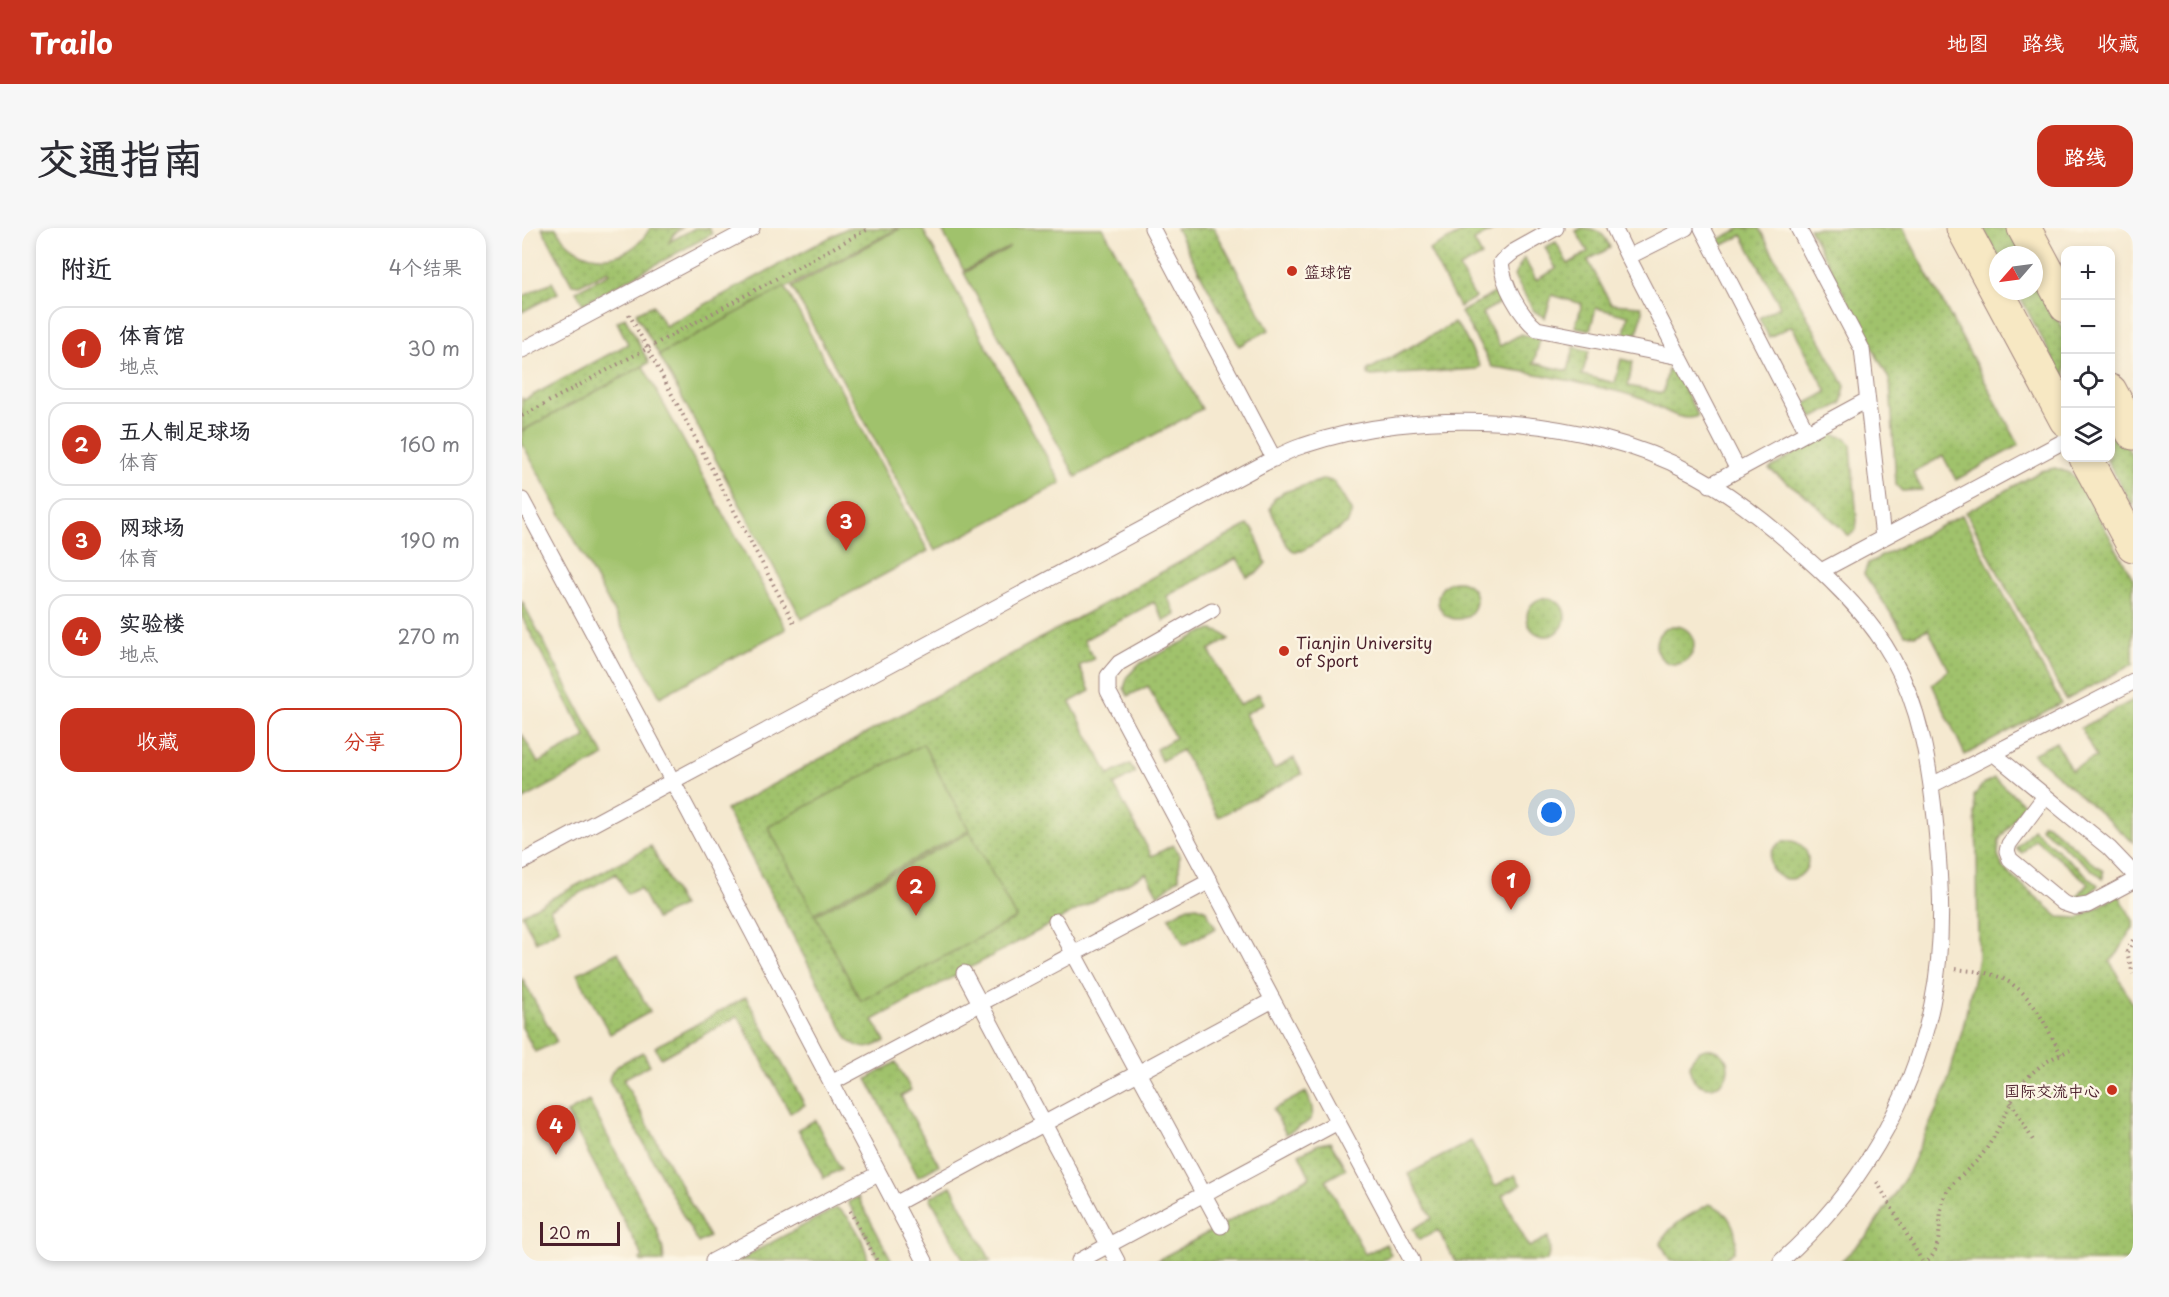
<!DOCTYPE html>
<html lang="zh">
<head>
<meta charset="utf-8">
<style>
  :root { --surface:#fff; --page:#f7f7f7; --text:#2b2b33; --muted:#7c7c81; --line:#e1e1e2; --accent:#c8321e }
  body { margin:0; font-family:"Playpen Sans","LXGW WenKai TC",sans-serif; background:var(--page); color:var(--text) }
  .controls { position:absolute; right:18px; top:18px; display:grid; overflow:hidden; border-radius:12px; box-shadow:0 3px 9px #0003 }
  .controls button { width:54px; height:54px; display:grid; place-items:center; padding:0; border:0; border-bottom:2px solid var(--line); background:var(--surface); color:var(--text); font:30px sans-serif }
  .compass { position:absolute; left:1467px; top:18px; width:54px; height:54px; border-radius:50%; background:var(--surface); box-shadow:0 3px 9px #0003; rotate:242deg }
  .scale { position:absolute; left:18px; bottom:15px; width:80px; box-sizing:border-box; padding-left:6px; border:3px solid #4a1f2b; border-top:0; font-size:16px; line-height:21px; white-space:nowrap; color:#4a1f2b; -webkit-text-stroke:4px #fcf5e5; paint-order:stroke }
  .you { position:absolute; left:1030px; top:585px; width:21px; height:21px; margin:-15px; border:4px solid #fff; border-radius:50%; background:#1a73e8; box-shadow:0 0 0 9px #1a73e833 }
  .badge { display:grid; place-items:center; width:39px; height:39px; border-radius:50%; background:var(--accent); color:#fff; font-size:20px; font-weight:700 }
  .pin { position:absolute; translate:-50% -50px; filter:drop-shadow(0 2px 3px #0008) }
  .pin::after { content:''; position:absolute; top:32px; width:21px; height:18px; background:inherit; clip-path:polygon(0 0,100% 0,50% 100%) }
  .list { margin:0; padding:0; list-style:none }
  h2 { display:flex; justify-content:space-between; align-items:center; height:78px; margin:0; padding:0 24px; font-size:26px }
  h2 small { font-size:20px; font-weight:400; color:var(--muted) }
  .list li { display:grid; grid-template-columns:39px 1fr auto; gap:18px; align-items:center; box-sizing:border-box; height:84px; margin:0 12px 12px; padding:0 12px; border:2px solid var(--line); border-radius:18px }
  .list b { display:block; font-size:22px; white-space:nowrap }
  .list p { margin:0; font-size:20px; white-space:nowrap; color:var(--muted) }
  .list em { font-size:20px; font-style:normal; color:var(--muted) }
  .actions { display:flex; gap:12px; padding:18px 24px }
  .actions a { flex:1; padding:14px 0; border:2px solid var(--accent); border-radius:18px; text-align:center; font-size:21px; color:var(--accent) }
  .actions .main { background:var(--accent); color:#fff }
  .icon { flex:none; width:33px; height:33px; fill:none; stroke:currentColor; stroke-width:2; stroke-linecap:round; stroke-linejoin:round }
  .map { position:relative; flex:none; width:1611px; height:1033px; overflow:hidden; border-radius:18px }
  header { display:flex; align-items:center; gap:36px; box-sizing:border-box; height:84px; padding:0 30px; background:var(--accent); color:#fff }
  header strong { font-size:28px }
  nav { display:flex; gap:33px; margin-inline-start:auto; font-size:21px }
  .intro { display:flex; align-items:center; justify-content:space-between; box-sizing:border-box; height:144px; padding:0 36px }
  h1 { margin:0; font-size:42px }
  .button { padding:15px 27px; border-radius:18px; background:var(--accent); color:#fff; font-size:21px; font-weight:700 }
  main { display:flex; gap:36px; padding:0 36px }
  aside { flex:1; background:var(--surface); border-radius:18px; box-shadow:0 3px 9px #0003 }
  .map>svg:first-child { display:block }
  .grass { fill:url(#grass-dots); stroke:#75704c; stroke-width:1.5 }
  .pitch { fill:#a0c26c; stroke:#75704c; stroke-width:1.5 }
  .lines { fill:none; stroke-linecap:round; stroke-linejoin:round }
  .service-casing { stroke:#a0847e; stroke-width:17 }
  .secondary-casing { stroke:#a0847e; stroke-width:35 }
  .path { stroke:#a0847e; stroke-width:4; stroke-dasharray:1.5 4.5; stroke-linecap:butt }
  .service { stroke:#fff; stroke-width:15 }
  .secondary { stroke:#f7e8c3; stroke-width:33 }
  .poi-dot { fill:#c8321e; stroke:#fcf5e5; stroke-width:2 }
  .labels { text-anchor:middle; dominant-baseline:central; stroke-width:5; stroke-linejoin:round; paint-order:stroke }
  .poi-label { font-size:16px; fill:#4a1f2b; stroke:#fcf5e5; text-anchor:start }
</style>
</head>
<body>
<header>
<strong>Trailo</strong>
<nav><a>地图</a><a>路线</a><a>收藏</a></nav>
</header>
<div class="intro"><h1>交通指南</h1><a class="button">路线</a></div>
<main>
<aside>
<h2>附近<small>4个结果</small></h2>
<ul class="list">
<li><span class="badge">1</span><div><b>体育馆</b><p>地点</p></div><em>30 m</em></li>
<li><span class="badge">2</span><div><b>五人制足球场</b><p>体育</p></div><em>160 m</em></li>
<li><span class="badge">3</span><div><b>网球场</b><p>体育</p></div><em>190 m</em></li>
<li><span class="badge">4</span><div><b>实验楼</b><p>地点</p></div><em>270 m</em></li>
</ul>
<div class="actions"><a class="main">收藏</a><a>分享</a></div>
</aside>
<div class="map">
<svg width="1611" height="1033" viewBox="0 0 1611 1033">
  <defs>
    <pattern id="grass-dots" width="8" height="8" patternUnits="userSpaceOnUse" patternTransform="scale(1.5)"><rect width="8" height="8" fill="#a0c26c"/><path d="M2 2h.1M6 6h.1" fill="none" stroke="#8ba65e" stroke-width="1.8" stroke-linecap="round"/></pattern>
  </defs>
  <rect width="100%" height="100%" fill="#fcf5e5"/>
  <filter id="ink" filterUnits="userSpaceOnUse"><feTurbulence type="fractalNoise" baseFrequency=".0167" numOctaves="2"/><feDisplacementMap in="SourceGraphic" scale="12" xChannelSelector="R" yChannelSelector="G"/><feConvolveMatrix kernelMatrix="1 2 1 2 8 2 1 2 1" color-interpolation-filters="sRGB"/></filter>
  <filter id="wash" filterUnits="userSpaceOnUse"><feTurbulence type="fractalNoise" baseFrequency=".008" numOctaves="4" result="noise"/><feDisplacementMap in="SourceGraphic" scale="24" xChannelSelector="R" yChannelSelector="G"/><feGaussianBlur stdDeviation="1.35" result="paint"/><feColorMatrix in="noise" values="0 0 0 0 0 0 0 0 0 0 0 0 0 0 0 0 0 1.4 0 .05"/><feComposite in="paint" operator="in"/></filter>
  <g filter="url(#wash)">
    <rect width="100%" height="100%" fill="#f5e9d0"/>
    <path class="grass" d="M20 0H34C55 39 107 39 128 0H160L152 6 147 14 173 0H187L190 6 61 76 54 63 88 45 86 43 57 57 50 56Z
      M325 0H377L137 127 114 85 131 77 143 98Z
      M654 0H692L747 102 717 118Z
      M948 0H975L952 13 960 28 937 40 953 70 937 79 907 22Z
      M1059 0C1074 0 1083 5 1088 20L1066 32 1089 76 1119 78 1121 84 1113 113 1101 110 1106 88 1074 80 1068 102 1053 99 1060 76 1030 67 1023 90 1012 83 992 48 1002 30 1014 52 1034 41 1023 19 1034 14 1046 36 1066 24 1054 3Z
      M1219 0H1237L1323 158 1319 176 1291 190 1283 176 1305 164 1270 98 1247 109 1237 90 1258 78 1220 7 1199 18 1196 12Z
      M1287 0H1381L1497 217 1434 252 1421 228 1391 244 1400 262 1380 263 1374 257 1368 153Z
      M1461 0H1488L1502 27 1476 28Z
      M1512 45 1543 104V154L1495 63H1512Z
      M30 54 36 65 0 84V69Z
      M976 63 981 73 960 85 978 118 999 106 1018 111 1012 135 1046 143 1052 119 1067 123 1060 147 1093 155 1099 131 1111 134 1106 158 1141 165 1146 141 1156 149 1176 188C1158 196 1136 177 1120 171 1104 165 1087 161 1070 158 1037 150 1004 143 970 139L939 84Z
      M103 89 127 135 0 203V170L2 172 106 116 95 94Z
      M932 95 940 103 958 138 954 141 849 148 846 146V142Z
      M1589 188 1611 230V280L1584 230H1588Z
      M1306 205 1324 210 1329 217 1335 292 1334 302 1327 308 1288 271 1247 241Z
      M1533 240 1545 244 1556 251 1611 351V436L1544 472 1444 284 1519 243Z
      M803 251 812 254 830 284 825 296 780 323H771L765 317 748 281 752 271 762 264Z
      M1440 287 1539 475 1443 527 1410 456 1427 442 1406 401 1393 407 1383 406 1342 346 1346 335Z
      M726 297 732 302 744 335 735 345 725 349 715 330 645 368 654 387 642 393 632 374 562 412 572 431 557 438 568 463 548 474 587 547 608 536 613 545 592 557 630 628 651 617 657 627V650L636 667 624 645 351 792 363 813C347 821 342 823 327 813L204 582Z
      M916 372a19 19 0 1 1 38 0a19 19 0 1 1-38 0Z
      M1005 389a19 19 0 1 1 38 0a19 19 0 1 1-38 0Z
      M0 373 82 528 0 572V506L16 535 64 509 0 389Z
      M1134 417a19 19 0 1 1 38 0a19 19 0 1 1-38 0Z
      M691 402 700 405 707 411 687 422 717 477 737 466 742 475 723 486 752 541 772 530 780 546 696 589 660 522 639 533 634 521 653 510 626 458 606 468 602 460 606 448 617 436 683 403Z
      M1611 472V614L1511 526 1534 514 1549 542 1574 529 1559 500Z
      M1472 550 1502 576 1477 612 1476 628 1481 640 1537 689 1557 690 1597 667 1611 693V700C1601 710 1600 725 1588 733L1611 777V1033H1319L1346 1007 1383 950 1423 863 1441 799 1456 730 1455 623 1452 568 1460 557Z
      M1521 595 1525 596 1581 643V651L1518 599Z
      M1511 601 1576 657 1561 674 1555 669 1566 655 1513 611 1500 625 1494 620Z
      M1248 632a19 19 0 1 1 38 0a19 19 0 1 1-38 0Z
      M129 618 160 678 134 691 118 660 105 666 94 646 28 681 38 701 14 714 0 686Z
      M675 678 683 681 694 700 662 717 647 689 666 679Z
      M96 724 128 784 88 806 55 746Z
      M0 750 35 814 13 824 0 799Z
      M224 769 283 877 268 885 216 788 139 830 133 819Z
      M1168 840a19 19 0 1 1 38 0a19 19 0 1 1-38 0Z
      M121 824 128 837 101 851 187 1009 176 1015 87 852C89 837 109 831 121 824Z
      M374 834 389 862 379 868 417 937 396 949 345 851Z
      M784 864C798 892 789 893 764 906L751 881Z
      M67 873 135 1002 141 1022 142 1033H119L118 1031 121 1029 45 885Z
      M293 892 319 941 302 950 276 901Z
      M949 913 973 958 993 947 999 957 980 967 1007 1019 1026 1009 1028 1021 1025 1033H933L916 1002 897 1012 891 1001 910 990 886 946Z
      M808 914 824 941 804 952 843 1026 864 1016 869 1027 858 1033H634L788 949 777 926 797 916Z
      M429 958 469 1033H442L408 969Z
      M336 969 370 1033H358L326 974Z
      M1187 976C1207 982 1218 1004 1212 1024L1199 1033H1148L1139 1015C1148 995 1169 987 1187 976Z
      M314 980C330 987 344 1017 346 1033H215Z"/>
    <path class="pitch" d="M379 0H400L539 255 413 323 270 59Z
      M419 0H581L680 181 554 249 442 45 488 19 442 43Z
      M263 59 406 323 280 391 137 127Z
      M121 138 264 401 138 469 0 215V203Z
      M401 516 447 602 292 685 246 599Z
      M448 604 494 690 339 773 293 687Z"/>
  </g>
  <g filter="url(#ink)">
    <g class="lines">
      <g class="service-casing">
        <path id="service" d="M630 0 752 231
          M1034 0 991 24 979 34C981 57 997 86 1015 101L1158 129
          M1092 0 1106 29
          M1164 0 1106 29 1216 242
          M1180 0 1285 204
          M1276 0 1340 121 1361 310
          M0 122 230 0
          M1188 257 1345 172
          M0 272 167 584 403 1033
          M1299 343 1544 212
          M690 382 597 435 586 448V463L890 1033
          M1472 526 1587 620 1611 645
          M1410 557 1611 454
          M1523 568 1487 616 1485 623 1488 631 1541 675 1553 679 1566 677 1611 653
          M0 634 743 235C755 229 767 222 780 218 896 178 1062 186 1170 245 1211 267 1247 296 1281 327 1315 357 1349 391 1371 431 1398 479 1407 535 1413 590 1419 651 1423 715 1410 776 1389 876 1336 965 1259 1033
          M534 693 699 998
          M442 745 595 1033
          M309 855 688 653
          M373 976 751 772
          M191 1033 356 946
          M557 1033 816 894"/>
      </g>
      <g class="secondary-casing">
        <path id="secondary" d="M1441 0 1544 192
          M1502 0 1544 78
          M1588 163 1611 205
          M1564 230 1611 317"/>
      </g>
      <path class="path" d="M107 86 272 395
        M0 188 348 0
        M1611 712 1605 724 1611 746
        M1434 741C1446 743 1460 743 1471 747 1508 758 1522 795 1539 826
        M1489 874 1512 914
        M1355 954 1400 1033
        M328 983 355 1033
        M1406 1033C1422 1017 1415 993 1421 973 1427 954 1448 942 1459 928 1482 900 1487 862 1516 840 1525 832 1537 827 1548 822"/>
      <use href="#service" class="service"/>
      <use href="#secondary" class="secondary"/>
    </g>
  </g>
  <g class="poi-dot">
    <circle cx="770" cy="43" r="6"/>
    <circle cx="762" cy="423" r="6"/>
    <circle cx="1590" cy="862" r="6"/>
  </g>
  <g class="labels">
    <g class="poi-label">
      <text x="782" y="43">篮球馆</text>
      <text x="774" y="414">Tianjin University<tspan x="774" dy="18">of Sport</tspan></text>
      <text x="1578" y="862" text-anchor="end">国际交流中心</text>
    </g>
  </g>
</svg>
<div class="controls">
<button>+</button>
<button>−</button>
<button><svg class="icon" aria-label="locate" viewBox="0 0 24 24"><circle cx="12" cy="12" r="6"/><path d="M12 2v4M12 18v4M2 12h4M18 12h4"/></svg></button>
<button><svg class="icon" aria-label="layers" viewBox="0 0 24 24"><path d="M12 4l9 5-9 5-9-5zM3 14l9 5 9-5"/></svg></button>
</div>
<svg class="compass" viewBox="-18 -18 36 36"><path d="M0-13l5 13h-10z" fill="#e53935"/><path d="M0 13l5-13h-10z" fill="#7c7c81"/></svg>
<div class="scale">20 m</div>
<div class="you"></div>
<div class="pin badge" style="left:989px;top:682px">1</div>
<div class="pin badge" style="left:394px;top:688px">2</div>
<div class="pin badge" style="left:324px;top:323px">3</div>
<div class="pin badge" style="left:34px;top:927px">4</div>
</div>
</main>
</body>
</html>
